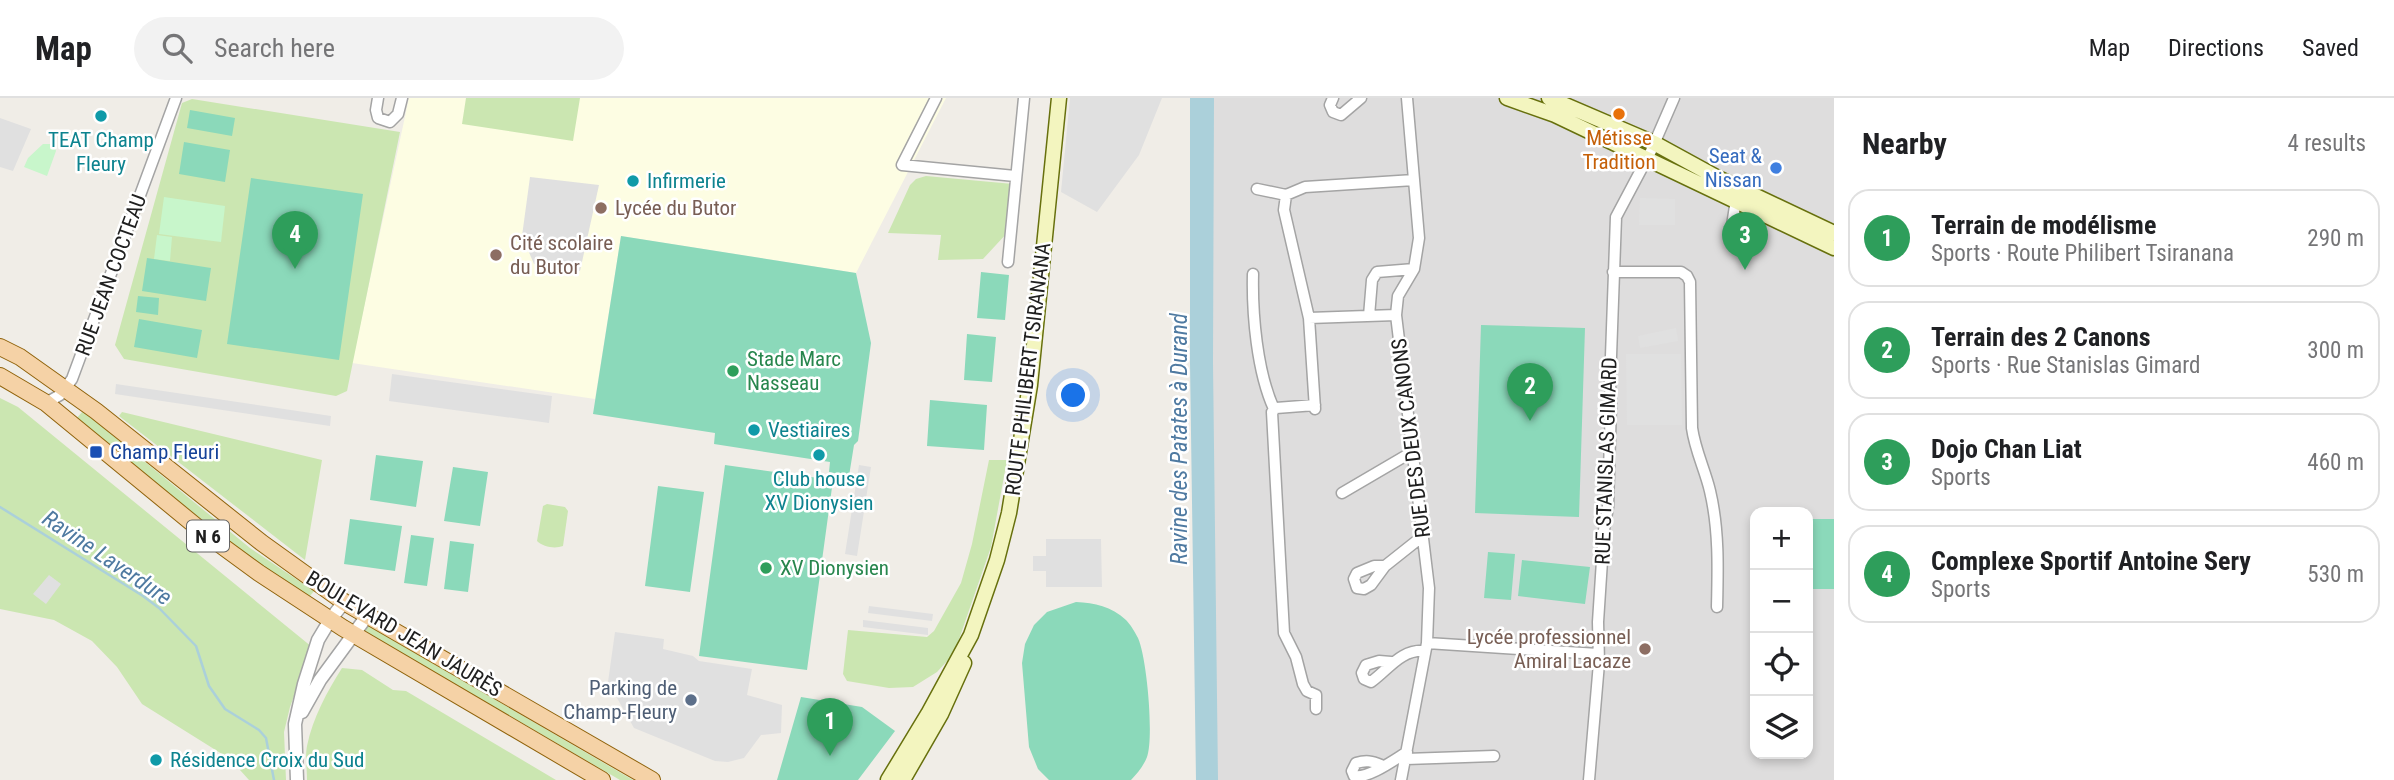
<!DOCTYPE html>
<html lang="en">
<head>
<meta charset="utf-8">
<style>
  :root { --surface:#fff; --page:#f2f2f2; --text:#202124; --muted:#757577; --line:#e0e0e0; --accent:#7c3aed }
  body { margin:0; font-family:"Roboto Condensed",sans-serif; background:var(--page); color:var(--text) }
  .controls { position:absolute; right:21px; bottom:21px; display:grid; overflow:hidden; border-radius:14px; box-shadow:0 4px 10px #0003 }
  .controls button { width:63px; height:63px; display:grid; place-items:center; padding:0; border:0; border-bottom:2px solid var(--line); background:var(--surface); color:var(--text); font:35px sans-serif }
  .you { position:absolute; left:1074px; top:298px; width:24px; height:24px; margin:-18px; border:5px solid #fff; border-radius:50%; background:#1a73e8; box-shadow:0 0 0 10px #1a73e833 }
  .badge { display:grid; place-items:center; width:46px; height:46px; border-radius:50%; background:var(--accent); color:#fff; font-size:23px; font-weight:700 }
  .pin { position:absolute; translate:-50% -58px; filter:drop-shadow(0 2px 4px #0008) }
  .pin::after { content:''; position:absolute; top:37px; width:24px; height:21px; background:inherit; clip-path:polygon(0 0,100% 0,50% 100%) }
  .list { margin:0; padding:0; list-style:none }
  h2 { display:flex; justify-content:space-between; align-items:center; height:91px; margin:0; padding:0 28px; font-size:30px }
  h2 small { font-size:23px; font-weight:400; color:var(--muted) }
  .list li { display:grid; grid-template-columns:46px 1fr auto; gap:21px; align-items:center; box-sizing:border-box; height:98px; margin:0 14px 14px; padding:0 14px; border:2px solid var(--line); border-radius:21px }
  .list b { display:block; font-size:26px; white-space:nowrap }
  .list p { margin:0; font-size:23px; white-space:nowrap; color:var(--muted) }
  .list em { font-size:23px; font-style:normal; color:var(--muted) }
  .icon { flex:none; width:38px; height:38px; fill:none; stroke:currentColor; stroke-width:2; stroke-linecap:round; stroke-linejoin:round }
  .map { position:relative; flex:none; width:1834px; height:682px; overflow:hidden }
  header { display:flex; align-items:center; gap:42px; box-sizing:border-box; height:98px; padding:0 35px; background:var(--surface); border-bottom:2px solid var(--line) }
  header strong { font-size:33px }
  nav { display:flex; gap:38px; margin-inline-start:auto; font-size:24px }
  .search { width:490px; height:63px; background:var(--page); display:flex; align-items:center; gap:18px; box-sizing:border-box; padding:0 24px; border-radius:38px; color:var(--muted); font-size:26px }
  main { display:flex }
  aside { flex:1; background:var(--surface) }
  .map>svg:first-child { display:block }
  .residential { fill:#dedddd; fill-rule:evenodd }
  .education { fill:#fdfde3 }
  .grass { fill:#cbe6b1 }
  .park { fill:#c8f6cb }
  .pitch { fill:#8bd9ba }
  .parking { fill:#e0e0e0 }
  .water { fill:#abd0da }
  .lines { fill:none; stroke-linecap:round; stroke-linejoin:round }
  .stream { stroke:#abd0da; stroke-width:2.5 }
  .minor-casing { stroke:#a4a4a4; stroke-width:13 }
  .tertiary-casing { stroke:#a4a4a4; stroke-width:15 }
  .secondary-casing { stroke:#67700d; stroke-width:17 }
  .primary-casing { stroke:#90630b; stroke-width:18 }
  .minor { stroke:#fff; stroke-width:10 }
  .tertiary { stroke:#fff; stroke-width:12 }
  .secondary { stroke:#f3f5bf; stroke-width:14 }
  .primary { stroke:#f5d2a6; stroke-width:16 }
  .food-dot { fill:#e8710a; stroke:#fff; stroke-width:2.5 }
  .culture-dot { fill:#0f9aa8; stroke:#fff; stroke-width:2.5 }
  .shop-dot { fill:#3f7fe0; stroke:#fff; stroke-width:2.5 }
  .education-dot { fill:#8d6e63; stroke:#fff; stroke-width:2.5 }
  .leisure-dot { fill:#2e9e5b; stroke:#fff; stroke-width:2.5 }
  .transit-dot { fill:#1a4fb4; stroke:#fff; stroke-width:2.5 }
  .service-dot { fill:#5c6f8a; stroke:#fff; stroke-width:2.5 }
  .labels { text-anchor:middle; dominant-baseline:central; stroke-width:5; stroke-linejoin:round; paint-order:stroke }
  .shield { fill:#fff; stroke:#636363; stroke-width:2 }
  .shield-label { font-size:19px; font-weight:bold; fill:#202020 }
  .food-label { font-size:21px; fill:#c56008; stroke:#fff }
  .culture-label { font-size:21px; fill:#0d838f; stroke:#fff; text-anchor:start }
  .shop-label { font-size:21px; fill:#366cbe; stroke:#fff; text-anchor:end }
  .education-label { font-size:21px; fill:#785e54; stroke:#fff; text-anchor:start }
  .street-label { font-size:21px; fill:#202020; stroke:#fff }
  .leisure-label { font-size:21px; fill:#27864d; stroke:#fff; text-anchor:start }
  .transit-label { font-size:21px; fill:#164399; stroke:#fff; text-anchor:start }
  .service-label { font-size:21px; fill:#4e5e75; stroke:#fff; text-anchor:end }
  .water-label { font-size:23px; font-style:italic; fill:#4f7aa1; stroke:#fff }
</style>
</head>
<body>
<header>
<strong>Map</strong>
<div class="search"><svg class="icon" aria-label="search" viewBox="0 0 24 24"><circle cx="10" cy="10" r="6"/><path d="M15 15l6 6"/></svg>Search here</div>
<nav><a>Map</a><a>Directions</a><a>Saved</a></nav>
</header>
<main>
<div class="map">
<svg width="1834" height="682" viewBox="0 0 1834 682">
  <rect width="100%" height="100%" fill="#f0ede7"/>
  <path class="residential" d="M1196 0H1834V682H1196ZM1755 414H1808V656H1755Z"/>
  <path class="education" d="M409 0H946L856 175 621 138 595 301 352 265Z"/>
  <path class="grass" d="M466 0H580L573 43 462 26Z
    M192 1 400 34 347 293 336 298 124 261 115 247 182 5Z
    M926 78 1013 86 1008 134 983 161 938 162 941 137 888 135 910 87 916 81Z
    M0 300 18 309 312 549 290 609 284 634 286 682H249L230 661 142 606 117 569 92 543 54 522 0 511Z
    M83 313 250 450 314 493 307 502 245 456 76 321Z
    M122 314 322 362 305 462 119 318Z
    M989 362H1007L991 449 957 547 949 561 937 574 913 589 889 590 847 583 843 576 848 532 927 539 934 533 961 485 972 446Z
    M547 406 565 409 568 413 563 448C555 451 543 449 537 443L543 408Z
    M367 527 633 682H620L364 533Z
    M342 570 362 572 393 592 406 593 556 682H307C307 671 305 658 307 648 313 619 327 594 342 570Z"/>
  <path class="park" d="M43 46H54L56 53 47 78 24 69 28 60Z
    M164 99 225 108 221 144 159 136Z
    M157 137 172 139 170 163 154 161Z"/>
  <path class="pitch" d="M190 12 235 20 232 38 187 30Z
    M184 44 230 52 225 84 179 76Z
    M251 80 363 96 339 262 227 246Z
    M621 138 856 175 871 245 858 343 854 347 849 378 829 374 830 364 714 346 715 335 593 316Z
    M147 160 211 170 206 203 142 193Z
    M981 174 1009 177 1005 222 977 220Z
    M138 198 159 200 158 217 136 214Z
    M139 221 202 232 197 260 134 249Z
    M1481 227 1585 230 1579 419 1475 415Z
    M967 236 996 239 992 284 964 282Z
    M930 302 987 307 984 352 927 348Z
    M376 357 423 363 416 409 370 402Z
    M725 367 833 382 807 572 699 558Z
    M453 369 488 374 480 428 444 423Z
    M658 388 704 394 690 494 645 488Z
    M350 421 402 428 395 473 344 466Z
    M1808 421H1834V491H1808Z
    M411 437 434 440 427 488 404 485Z
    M450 443 474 446 468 494 444 491Z
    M1488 454 1515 456 1511 502 1484 500Z
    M1522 462 1590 469 1585 506 1518 498Z
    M1076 504C1095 505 1111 508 1126 522 1130 526 1135 534 1138 540 1147 560 1154 640 1147 659 1144 667 1137 676 1131 682H1049L1038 671 1029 649 1022 565 1025 546 1034 527 1047 514Z
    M801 599 862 609 895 633 858 682H777Z"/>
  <path class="parking" d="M1070 0H1162L1139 57 1097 114 1061 94Z
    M0 20 31 31 13 73 0 69Z
    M530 79 599 87 580 173 534 166 522 138Z
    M1640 100 1675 101V127H1639Z
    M1676 230 1678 243 1640 250 1638 238Z
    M1626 256H1681L1682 327H1627Z
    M392 276 552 298 549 325 389 303Z
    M116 286 331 318 330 328 115 296Z
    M859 367 871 369 857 458 845 456Z
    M1046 441H1101L1102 489H1046V473H1033V458H1046Z
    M49 477 61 486 46 506 33 496Z
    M869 508 933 516 932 523 868 515Z
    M863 522 928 530V537L863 529Z
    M615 534 664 541 663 551 693 558 699 563 752 571 747 597 782 607 781 635 761 637 744 660 728 664 715 663 634 630 608 584Z"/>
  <path class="water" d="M1190 0H1214L1213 265 1218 682H1196L1190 265Z"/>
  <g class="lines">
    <path class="stream" d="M0 409 143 498 159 510 196 548 209 588 225 611 259 632 266 640 274 682"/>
    <g class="minor-casing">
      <path id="minor" d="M378 0 376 12 378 20 390 24 398 16 402 0
        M936 0 902 67 1015 78
        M1333 0 1330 7 1333 14 1341 17 1361 0
        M1257 91 1286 97
        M1730 140 1736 102
        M1008 164 1024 0
        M1613 174H1681L1687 178 1690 184 1692 330C1695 352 1705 372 1710 393 1719 431 1718 470 1717 509
        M1253 176C1252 216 1257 274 1274 311
        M1369 218 1372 182 1377 174 1414 171
        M1309 220 1396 217
        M46 305 60 297 72 281 176 0
        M1315 307 1276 310 1272 314 1284 535 1296 559 1303 586 1307 593 1316 597V611
        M1315 311 1309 220 1284 112 1286 97 1305 89 1414 82
        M1342 395 1412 354
        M1385 468H1374L1357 475 1354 481 1357 490 1364 491 1371 487 1385 468 1419 441 1423 440
        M1427 545 1598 556
        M1391 564 1379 563 1366 567 1362 575 1364 581 1371 584C1389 571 1401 551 1425 553
        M1406 661 1494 658
        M1381 667C1372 663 1366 662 1356 665L1352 673 1354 678C1368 681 1394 662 1407 654
        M1401 682 1427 545 1429 490 1396 217 1398 198 1414 171 1419 140 1407 0
        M1589 682 1599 565 1598 524 1604 432 1608 409 1611 305 1610 286 1616 119 1651 53 1674 0"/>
    </g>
    <g class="tertiary-casing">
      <path id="tertiary" d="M302 614 320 582 367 518
        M297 682 295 626 304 586 318 542 330 522 344 504"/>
    </g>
    <g class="secondary-casing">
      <path id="secondary" d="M1507 0 1555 17 1834 150
        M1549 0 1654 45 1718 80 1834 135
        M888 682 928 616 971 537 997 462 1009 415 1030 287 1059 0
        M903 682 941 616 964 565"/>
    </g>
    <g class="primary-casing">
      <path id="primary" d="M0 249 20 259 96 313 262 445 344 504 652 682
        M0 278 46 305 203 434 259 475 343 530 602 682"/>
    </g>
    <use href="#minor" class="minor"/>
    <use href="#tertiary" class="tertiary"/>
    <use href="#secondary" class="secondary"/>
    <use href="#primary" class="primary"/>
  </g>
  <circle class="food-dot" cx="1619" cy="16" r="7"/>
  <g class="culture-dot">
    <circle cx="101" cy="18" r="7"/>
    <circle cx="633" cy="83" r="7"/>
    <circle cx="754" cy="332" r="7"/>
    <circle cx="819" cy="357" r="7"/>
    <circle cx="156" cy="662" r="7"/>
  </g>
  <circle class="shop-dot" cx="1776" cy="70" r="7"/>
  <g class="education-dot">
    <circle cx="601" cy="110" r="7"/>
    <circle cx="496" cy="157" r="7"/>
    <circle cx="1645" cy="551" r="7"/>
  </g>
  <g class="leisure-dot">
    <circle cx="733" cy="273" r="7"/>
    <circle cx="766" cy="470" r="7"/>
  </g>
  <rect class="transit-dot" x="89" y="347" width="14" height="14" rx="3.5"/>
  <circle class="service-dot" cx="691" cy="602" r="7"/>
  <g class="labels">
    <rect class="shield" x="187" y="422.5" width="42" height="31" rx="5"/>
    <g class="shield-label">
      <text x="208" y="438">N 6</text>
    </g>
    <g class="food-label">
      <text x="1619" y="40">Métisse<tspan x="1619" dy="24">Tradition</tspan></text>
    </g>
    <g class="culture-label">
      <text x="101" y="42" text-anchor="middle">TEAT Champ<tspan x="101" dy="24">Fleury</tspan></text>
      <text x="647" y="83">Infirmerie</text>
      <text x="768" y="332">Vestiaires</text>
      <text x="819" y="381" text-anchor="middle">Club house<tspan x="819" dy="24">XV Dionysien</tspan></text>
      <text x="170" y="662">Résidence Croix du Sud</text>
    </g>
    <g class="shop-label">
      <text x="1762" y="58">Seat &amp;<tspan x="1762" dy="24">Nissan</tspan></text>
    </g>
    <g class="education-label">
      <text x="615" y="110">Lycée du Butor</text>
      <text x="510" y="145">Cité scolaire<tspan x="510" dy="24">du Butor</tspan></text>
      <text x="1631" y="539" text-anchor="end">Lycée professionnel<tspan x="1631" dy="24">Amiral Lacaze</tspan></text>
    </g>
    <g class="street-label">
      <text transform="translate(111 177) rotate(-70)">RUE JEAN COCTEAU</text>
      <text transform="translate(1028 271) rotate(-83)">ROUTE PHILIBERT TSIRANANA</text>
      <text transform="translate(1411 340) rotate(-97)">RUE DES DEUX CANONS</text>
      <text transform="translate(1606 363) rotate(-88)">RUE STANISLAS GIMARD</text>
      <text transform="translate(404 536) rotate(31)">BOULEVARD JEAN JAURÈS</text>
    </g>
    <g class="leisure-label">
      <text x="747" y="261">Stade Marc<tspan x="747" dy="24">Nasseau</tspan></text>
      <text x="780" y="470">XV Dionysien</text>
    </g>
    <g class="transit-label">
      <text x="110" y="354">Champ Fleuri</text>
    </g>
    <g class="service-label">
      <text x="677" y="590">Parking de<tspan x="677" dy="24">Champ-Fleury</tspan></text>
    </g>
    <g class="water-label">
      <text transform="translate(1179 341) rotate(-90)">Ravine des Patates à Durand</text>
      <text transform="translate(107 460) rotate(34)">Ravine Laverdure</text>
    </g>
  </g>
</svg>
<div class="controls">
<button>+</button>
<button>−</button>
<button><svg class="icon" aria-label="locate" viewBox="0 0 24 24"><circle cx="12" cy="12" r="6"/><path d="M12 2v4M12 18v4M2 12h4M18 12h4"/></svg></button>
<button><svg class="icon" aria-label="layers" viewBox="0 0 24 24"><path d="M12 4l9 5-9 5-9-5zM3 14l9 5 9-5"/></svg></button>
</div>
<div class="you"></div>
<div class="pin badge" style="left:830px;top:658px;background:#2e9e5b">1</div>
<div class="pin badge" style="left:1530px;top:323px;background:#2e9e5b">2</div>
<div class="pin badge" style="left:1745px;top:172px;background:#2e9e5b">3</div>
<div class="pin badge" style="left:295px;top:171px;background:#2e9e5b">4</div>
</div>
<aside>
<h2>Nearby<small>4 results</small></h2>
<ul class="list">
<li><span class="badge" style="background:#2e9e5b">1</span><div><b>Terrain de modélisme</b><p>Sports · Route Philibert Tsiranana</p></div><em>290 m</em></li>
<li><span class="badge" style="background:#2e9e5b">2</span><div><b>Terrain des 2 Canons</b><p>Sports · Rue Stanislas Gimard</p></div><em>300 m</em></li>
<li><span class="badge" style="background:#2e9e5b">3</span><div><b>Dojo Chan Liat</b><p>Sports</p></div><em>460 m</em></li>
<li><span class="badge" style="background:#2e9e5b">4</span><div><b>Complexe Sportif Antoine Sery</b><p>Sports</p></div><em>530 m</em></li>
</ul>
</aside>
</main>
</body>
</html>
